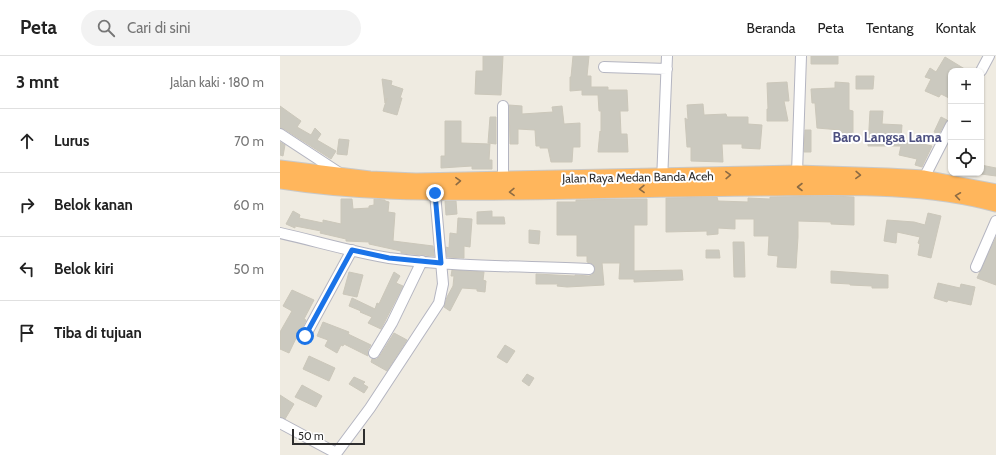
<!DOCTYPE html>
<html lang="id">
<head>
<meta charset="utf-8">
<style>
  :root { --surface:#fff; --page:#f2f2f2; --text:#222; --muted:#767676; --line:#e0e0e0 }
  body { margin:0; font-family:Cabin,sans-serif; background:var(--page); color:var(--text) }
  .controls { position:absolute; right:12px; top:12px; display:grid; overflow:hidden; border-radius:8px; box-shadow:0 1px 3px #0004 }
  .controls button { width:36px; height:36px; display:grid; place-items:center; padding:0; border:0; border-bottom:1px solid var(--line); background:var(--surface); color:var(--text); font:20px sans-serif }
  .scale { position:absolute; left:12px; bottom:10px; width:73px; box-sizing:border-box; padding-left:4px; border:2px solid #2e2e2e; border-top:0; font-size:11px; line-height:14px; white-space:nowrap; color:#2e2e2e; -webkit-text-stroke:3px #fff; paint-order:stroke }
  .stop { position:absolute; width:12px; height:12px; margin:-9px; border:3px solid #1a73e8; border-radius:50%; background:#fff }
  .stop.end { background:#1a73e8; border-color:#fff; box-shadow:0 1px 4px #0008 }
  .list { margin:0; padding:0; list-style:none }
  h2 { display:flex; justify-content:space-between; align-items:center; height:52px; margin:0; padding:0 16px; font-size:17px }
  h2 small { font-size:13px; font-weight:400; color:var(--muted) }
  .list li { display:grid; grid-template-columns:26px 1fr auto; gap:12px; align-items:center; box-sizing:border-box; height:64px; padding:0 16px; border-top:1px solid var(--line) }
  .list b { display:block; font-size:15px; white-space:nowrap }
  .list em { font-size:13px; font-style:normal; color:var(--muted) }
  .icon { flex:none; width:22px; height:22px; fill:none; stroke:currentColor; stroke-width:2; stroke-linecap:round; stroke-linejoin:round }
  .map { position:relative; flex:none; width:716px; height:399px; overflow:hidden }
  header { display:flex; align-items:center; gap:24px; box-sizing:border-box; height:56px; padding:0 20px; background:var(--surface); border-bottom:1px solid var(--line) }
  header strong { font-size:19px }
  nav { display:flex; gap:22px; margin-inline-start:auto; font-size:14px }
  .search { width:280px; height:36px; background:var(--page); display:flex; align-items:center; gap:10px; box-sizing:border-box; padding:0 14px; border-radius:22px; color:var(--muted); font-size:15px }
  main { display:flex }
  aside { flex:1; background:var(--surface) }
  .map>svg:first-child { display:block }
  .building { fill:#cbc9bf; stroke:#cbc7ba }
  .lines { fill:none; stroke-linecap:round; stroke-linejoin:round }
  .minor-casing { stroke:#b4b5c1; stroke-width:12 }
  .highway-casing { stroke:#c9c9c9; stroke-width:17 }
  .minor { stroke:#fff; stroke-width:10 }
  .highway { stroke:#ffb65c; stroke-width:15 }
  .oneway { stroke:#8c6b43 }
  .route { stroke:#1a73e8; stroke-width:5 }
  .labels { text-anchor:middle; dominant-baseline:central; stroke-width:4; stroke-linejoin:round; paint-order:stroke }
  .street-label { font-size:12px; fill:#2e2e2e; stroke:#fff }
  .quarter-label { font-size:14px; font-weight:bold; fill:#4d5080; stroke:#fff }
</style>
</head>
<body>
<header>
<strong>Peta</strong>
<div class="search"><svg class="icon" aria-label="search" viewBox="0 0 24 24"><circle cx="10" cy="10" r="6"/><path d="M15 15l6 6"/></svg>Cari di sini</div>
<nav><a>Beranda</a><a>Peta</a><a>Tentang</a><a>Kontak</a></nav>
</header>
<main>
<aside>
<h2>3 mnt<small>Jalan kaki · 180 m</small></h2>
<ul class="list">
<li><svg class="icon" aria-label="ahead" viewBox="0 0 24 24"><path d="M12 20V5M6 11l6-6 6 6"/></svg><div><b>Lurus</b></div><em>70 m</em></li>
<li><svg class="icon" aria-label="right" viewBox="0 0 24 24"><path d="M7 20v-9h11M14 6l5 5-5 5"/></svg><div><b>Belok kanan</b></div><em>60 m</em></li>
<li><svg class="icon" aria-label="left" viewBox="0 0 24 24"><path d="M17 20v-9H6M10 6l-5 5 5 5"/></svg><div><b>Belok kiri</b></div><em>50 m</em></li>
<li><svg class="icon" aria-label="arrive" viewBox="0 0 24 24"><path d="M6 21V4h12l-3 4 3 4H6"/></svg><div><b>Tiba di tujuan</b></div></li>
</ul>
</aside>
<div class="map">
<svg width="716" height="399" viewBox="0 0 716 399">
  <rect width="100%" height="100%" fill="#efebe1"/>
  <path class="building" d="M203 0H223L221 39 195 38 196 15H203Z
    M293 0H309L307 20H311V31H328V34H347L348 55H340L341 78H347L348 96H318L320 75 321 76V55H319L318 39H302V34L290 35V21H291Z
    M531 0H558V8H531Z
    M665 1 688 15H671V43L661 38 659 41 645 35 651 23 645 21 650 12 656 16Z
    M576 20H594L593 33H576Z
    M102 23 112 25 111 29 123 33 120 42H122L117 59 103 55 107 42 105 47Z
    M507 26 509 45H504L508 65H487V53H488L487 27Z
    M555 26 569 27V54L573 55V78L559 77 560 74 537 72 535 47H532L531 33 555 32Z
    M423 48 424 59 446 58 447 61H468V68L482 69 480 93 462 92V88H442L443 106 411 105V91H407L405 62 408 64 407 49Z
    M229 49 242 50V58L273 56 272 51 282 50 284 68 300 67V91H293L292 106H271L268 92H260V90H256L255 74 238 73V88H230Z
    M0 50 21 65 17 71 31 79 35 72 41 78 37 84 56 95 51 103 4 73 0 72Z
    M590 55H603L602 68 622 69 621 83 652 90 642 111 635 109 637 103 619 99 621 90H588Z
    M210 61H216V88L208 87Z
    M661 61 667 64 659 78 654 76Z
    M165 65H181V87L210 88 209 104H212V113H192V110L161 112V100H165Z
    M525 74H531V96H524Z
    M59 83 69 84 67 99 57 98Z
    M0 86 5 89 3 100 0 99Z
    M701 109 716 112V120L701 118Z
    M552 140 574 141V169L551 168V166L518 165V181L516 212 497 211 498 200 488 199 489 180H474V163H455V173L438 172V178L427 179V175L386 176V142L437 141 438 145 468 146V142L490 143V141Z
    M61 143H72L73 153 89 152V150L94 149V143L105 144V145L109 146 108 156 115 157 113 185 153 190 154 200 121 197V195L89 188V186L66 185V183L40 177 41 175 15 170V172L6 168 13 155 20 159 19 162 43 167V164L61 168Z
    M356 143H367V169H354V215L402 214 403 224 354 226V223H339L340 207H322L324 229 287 231 277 230 278 228H256V218L295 220V219L309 220 312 219 315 214 313 208 307 206V200H297V179H277V146H296V144Z
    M165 145H176L177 158 166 159Z
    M212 155V161H224L225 168H197V156Z
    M648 157 661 160 651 202 638 199 640 188 638 187 640 181 617 176 616 187 604 185 607 164 634 166 645 169Z
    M178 162 192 163 190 191 184 190V202L167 201 166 191 169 192 170 177 177 178Z
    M249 174 260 175 259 188 249 187Z
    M716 181V229L697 222Z
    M453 186H464L465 221H454Z
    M426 194H439L440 202H426Z
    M172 214 204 216 203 224 206 225 205 236 197 235V233L182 232 170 255 164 251 167 241 173 230 174 220H171Z
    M551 215 608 219V232H592V230L570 229V228L551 227Z
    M69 216 83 219 77 241 63 238Z
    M114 216 120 220 116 227 123 230 101 273 88 267 92 261 80 256 81 255 69 250 72 242 95 253 97 247 99 248Z
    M658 227 680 232 681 228 695 231 691 249 668 244 667 246 654 242Z
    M12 234 34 244 24 263 26 264 20 276H19L9 297 0 293V276L12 255 3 250Z
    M43 266 69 276 68 278 91 289 88 294V300L64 288 63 290 61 289 57 297 45 290 48 284 37 280Z
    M114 277 127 284 107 315 91 306 92 303H97L99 301Z
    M225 289 235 295 227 307 217 301Z
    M29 300 55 312 49 325 23 313Z
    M247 318 254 322 249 330 242 325Z
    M74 321 85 326 83 328 88 331 84 337 69 328Z
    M22 329 42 340 36 351 15 341Z
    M0 339 14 348 5 363 0 361Z"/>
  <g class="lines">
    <g class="minor-casing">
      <path id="minor" d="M324 11 387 13
        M701 15 709 0
        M0 78 61 118
        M517 117 521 0
        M644 122 671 69
        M223 123V50
        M382 126 387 0
        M0 177C36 185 72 196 109 202 175 211 243 210 309 213
        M696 211 716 165
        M25 280 72 194
        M94 297 112 267 142 205
        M0 367 56 397
        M55 399 90 352 159 247 163 228 155 137"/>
    </g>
    <g class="highway-casing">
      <path id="highway" d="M0 112 90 123 136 125 517 117 608 120 644 122 716 136
        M0 125C75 137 151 137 227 136 317 135 407 132 497 132 569 131 647 129 716 148"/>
    </g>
    <use href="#minor" class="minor"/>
    <use href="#highway" class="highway"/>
  </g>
  <defs><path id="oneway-chevron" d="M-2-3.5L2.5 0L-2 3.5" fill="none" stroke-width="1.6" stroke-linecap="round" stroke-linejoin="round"/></defs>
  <g class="oneway">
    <use href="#oneway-chevron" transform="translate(448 119) rotate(-2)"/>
    <use href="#oneway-chevron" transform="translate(578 119) rotate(2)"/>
    <use href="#oneway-chevron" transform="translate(178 125) rotate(-3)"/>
    <use href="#oneway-chevron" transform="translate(520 131) rotate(180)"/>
    <use href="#oneway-chevron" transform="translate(362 133) rotate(179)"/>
    <use href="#oneway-chevron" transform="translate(232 136) rotate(179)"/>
    <use href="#oneway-chevron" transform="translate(678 140) rotate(-172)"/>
  </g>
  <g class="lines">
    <path class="route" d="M25 280 72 194 109 202 161 207 155 137"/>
  </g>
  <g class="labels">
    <g class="street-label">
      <text transform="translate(358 121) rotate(-1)">Jalan Raya Medan Banda Aceh</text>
    </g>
    <g class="quarter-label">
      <text x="607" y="81">Baro Langsa Lama</text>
    </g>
  </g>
</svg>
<div class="controls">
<button>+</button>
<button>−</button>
<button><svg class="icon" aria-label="locate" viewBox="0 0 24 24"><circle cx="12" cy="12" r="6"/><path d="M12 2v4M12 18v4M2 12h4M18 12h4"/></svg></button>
</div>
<div class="scale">50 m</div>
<div class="stop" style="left:25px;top:280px"></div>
<div class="stop end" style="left:155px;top:137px"></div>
</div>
</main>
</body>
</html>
